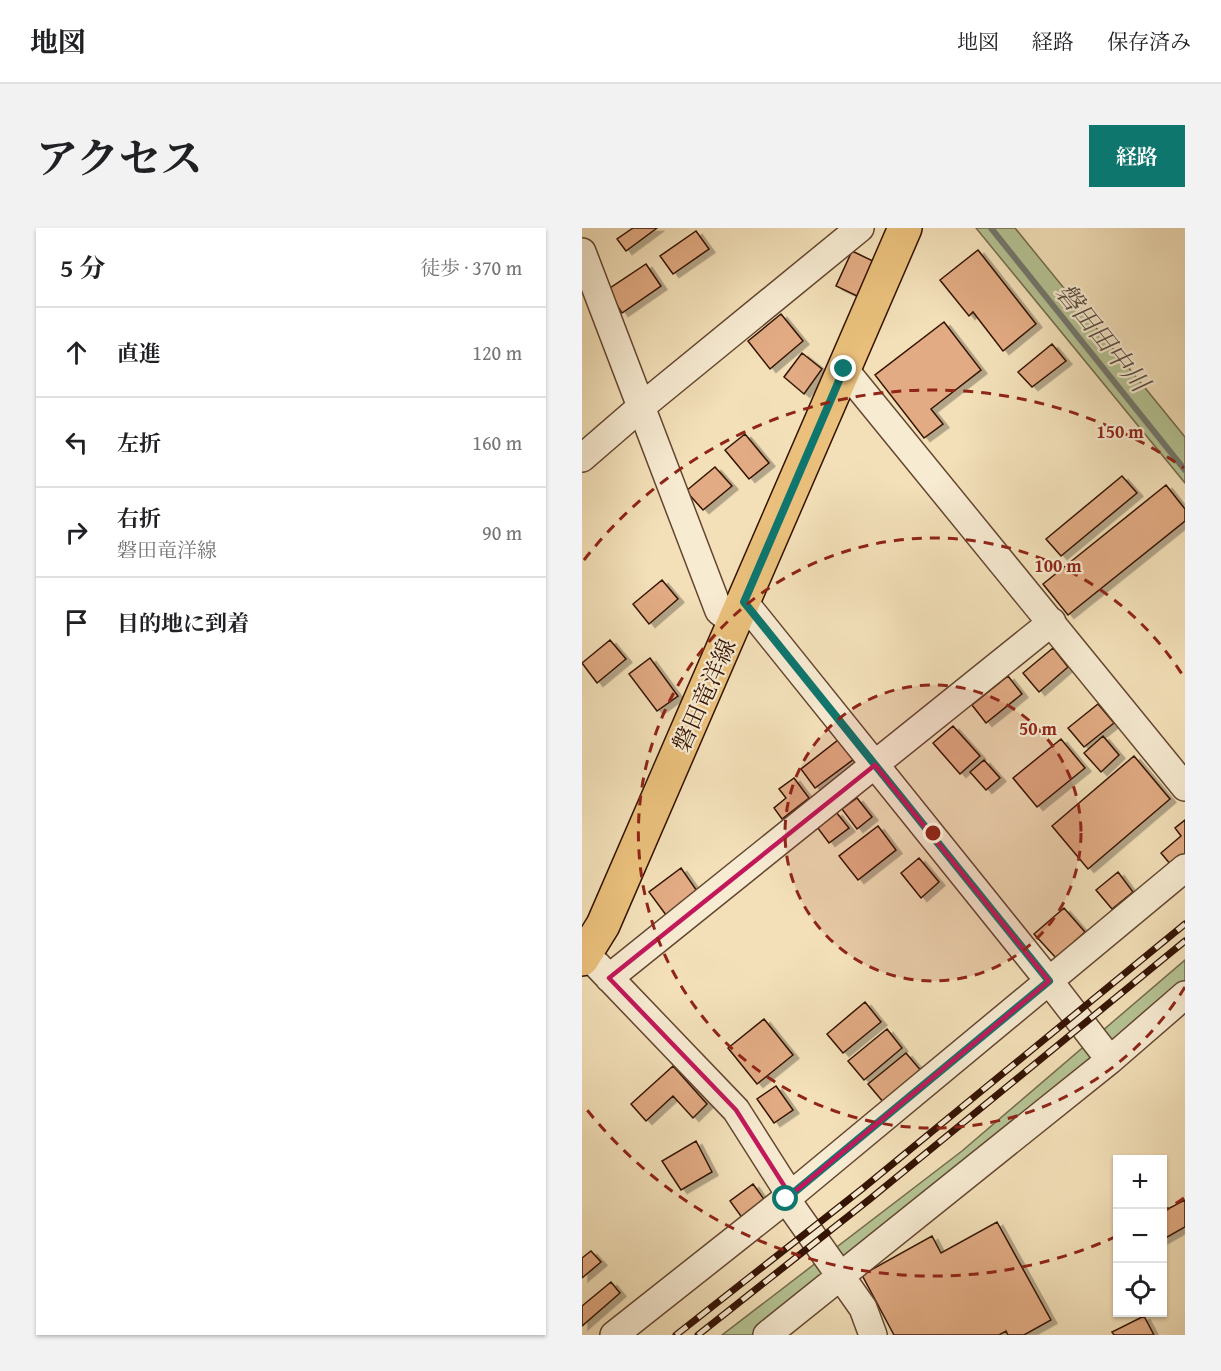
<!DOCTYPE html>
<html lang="ja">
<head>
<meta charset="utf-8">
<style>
  :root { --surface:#fff; --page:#f2f2f2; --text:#202124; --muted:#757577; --line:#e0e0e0; --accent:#0f766e }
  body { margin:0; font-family:"Gentium Book Plus","Noto Serif JP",serif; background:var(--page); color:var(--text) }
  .controls { position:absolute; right:18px; bottom:18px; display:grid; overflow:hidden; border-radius:0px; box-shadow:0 2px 4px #0004 }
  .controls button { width:54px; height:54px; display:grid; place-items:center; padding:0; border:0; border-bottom:2px solid var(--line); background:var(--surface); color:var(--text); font:30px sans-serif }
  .stop { position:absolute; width:18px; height:18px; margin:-14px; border:4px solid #0f766e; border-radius:50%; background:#fff }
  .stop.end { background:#0f766e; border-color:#fff; box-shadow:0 2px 6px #0008 }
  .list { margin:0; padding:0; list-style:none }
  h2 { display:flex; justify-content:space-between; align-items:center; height:78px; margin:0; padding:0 24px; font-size:26px }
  h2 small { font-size:20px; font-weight:400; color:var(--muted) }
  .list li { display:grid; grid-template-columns:39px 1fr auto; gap:18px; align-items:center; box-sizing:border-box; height:90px; padding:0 24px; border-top:2px solid var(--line) }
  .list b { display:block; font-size:22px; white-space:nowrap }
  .list p { margin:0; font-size:20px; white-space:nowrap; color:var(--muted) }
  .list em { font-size:20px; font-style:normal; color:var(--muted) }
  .icon { flex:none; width:33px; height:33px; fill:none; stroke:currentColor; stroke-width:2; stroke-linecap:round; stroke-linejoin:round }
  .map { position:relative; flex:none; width:603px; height:1107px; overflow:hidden; border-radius:0px }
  header { display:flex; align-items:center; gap:36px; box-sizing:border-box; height:84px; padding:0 30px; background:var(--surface); border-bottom:2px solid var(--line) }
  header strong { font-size:28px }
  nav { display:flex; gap:33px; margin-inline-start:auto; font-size:21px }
  .intro { display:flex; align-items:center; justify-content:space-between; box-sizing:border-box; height:144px; padding:0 36px }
  h1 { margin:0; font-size:42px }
  .button { padding:15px 27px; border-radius:0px; background:var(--accent); color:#fff; font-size:21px; font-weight:700 }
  main { display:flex; gap:36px; padding:0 36px }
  aside { flex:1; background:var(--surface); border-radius:0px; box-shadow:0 2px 4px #0004 }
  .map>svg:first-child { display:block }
  .green { fill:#b5c394; stroke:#746b4c; stroke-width:1.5 }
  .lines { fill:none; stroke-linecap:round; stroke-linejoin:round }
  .stream { stroke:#73786e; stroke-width:6 }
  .building { fill:#e2ab83; stroke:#341303; stroke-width:1.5; filter:url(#shadow) }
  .minor-casing { stroke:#644630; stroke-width:30 }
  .major-casing { stroke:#341303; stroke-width:36 }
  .minor { stroke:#f7ebd2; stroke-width:27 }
  .major { stroke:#eac07c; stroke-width:33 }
  .rail-casing { stroke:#341303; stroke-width:7 }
  .rail { stroke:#f7ebd2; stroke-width:4.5; stroke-dasharray:14; stroke-linecap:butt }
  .route { stroke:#0f766e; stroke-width:8 }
  .marked { fill:none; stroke:#c2185b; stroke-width:4.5; stroke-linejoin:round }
  .ring { fill:none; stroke:#8f2418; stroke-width:3; stroke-dasharray:10 8 }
  .labels { text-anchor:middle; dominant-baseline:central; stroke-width:4.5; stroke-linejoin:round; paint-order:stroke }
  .street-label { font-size:24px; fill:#341303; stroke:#f7ebd2 }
  .water-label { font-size:26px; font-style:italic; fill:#594e42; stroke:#f7ebd2 }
  .centre { fill:#8f2418; stroke:#f7ebd2; stroke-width:3 }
  .ring-label { font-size:18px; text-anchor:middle; font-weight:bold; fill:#8f2418; stroke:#f7ebd2; stroke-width:4.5; stroke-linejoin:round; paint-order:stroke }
</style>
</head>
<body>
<header>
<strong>地図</strong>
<nav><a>地図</a><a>経路</a><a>保存済み</a></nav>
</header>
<div class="intro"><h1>アクセス</h1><a class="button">経路</a></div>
<main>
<aside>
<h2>5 分<small>徒歩 · 370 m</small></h2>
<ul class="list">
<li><svg class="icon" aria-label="ahead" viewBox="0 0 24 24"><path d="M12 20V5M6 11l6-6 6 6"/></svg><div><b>直進</b></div><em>120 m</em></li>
<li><svg class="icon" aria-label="left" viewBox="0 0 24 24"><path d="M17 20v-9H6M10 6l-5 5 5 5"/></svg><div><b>左折</b></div><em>160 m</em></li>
<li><svg class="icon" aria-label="right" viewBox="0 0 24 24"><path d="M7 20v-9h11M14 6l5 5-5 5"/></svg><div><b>右折</b><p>磐田竜洋線</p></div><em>90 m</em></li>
<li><svg class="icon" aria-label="arrive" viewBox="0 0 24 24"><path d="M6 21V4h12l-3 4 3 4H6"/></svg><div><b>目的地に到着</b></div></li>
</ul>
</aside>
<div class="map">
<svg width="603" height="1107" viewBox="0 0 603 1107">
  <defs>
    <filter id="shadow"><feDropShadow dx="6" dy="3.5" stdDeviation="0" flood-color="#0004"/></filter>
  </defs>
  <rect width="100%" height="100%" fill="#f3e0b9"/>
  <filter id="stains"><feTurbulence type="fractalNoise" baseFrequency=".00333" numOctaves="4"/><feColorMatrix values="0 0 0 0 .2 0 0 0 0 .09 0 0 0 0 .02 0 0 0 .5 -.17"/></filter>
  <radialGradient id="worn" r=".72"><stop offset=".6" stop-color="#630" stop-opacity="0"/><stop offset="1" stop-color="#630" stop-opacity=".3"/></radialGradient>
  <path class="green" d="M394 0H433L603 209V255Z
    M603 732V766L183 1107H140L380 923Z"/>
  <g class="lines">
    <path class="stream" d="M409 0 603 242"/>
  </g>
  <path class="building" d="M51 0H75L44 23 35 11Z
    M114 3 127 21 91 46 78 28Z
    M396 22 454 96 421 123 391 84 387 88 358 52Z
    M270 23 291 33 275 68 254 58Z
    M64 36 79 58 40 85 25 62Z
    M199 86 221 113 188 141 166 113Z
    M362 94 399 142 349 181 361 196 342 210 293 147Z
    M470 116 484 133 450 159 436 144Z
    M220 125 240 141 222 166 202 149Z
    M163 206 187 235 167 251 143 222Z
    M133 239 150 258 121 282 104 263Z
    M540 248 555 265 479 328 464 311Z
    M584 257 603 281V293L486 387 461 356Z
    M80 352 96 371 67 396 51 376Z
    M28 412 44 431 15 455 0 435Z
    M471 420 486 439 457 464 441 445Z
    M68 430 96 468 75 483 47 446Z
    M426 448 440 466 404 495 390 477Z
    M516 476 532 495 502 519 486 500Z
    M371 498 398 528 378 546 351 515Z
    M521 508 537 527 519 544 502 525Z
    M479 511 503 540 455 579 431 550Z
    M256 512 272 531 233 560 219 541Z
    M552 528 588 571 506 641 470 598Z
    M402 532 418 550 404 562 388 544Z
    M212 550 227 570 200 591 192 580 204 570 197 561Z
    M275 570 290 589 275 601 260 581Z
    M254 584 267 600 247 615 235 599Z
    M603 592V626L589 637 579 625 599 608 593 600Z
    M296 598 314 622 276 652 257 628Z
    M337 630 357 654 339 670 319 645Z
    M99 640 115 663 84 687 67 664Z
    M536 644 551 664 530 681 514 662Z
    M482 680 503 704 474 730 452 706Z
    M283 774 299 794 261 825 245 806Z
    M182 791 211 827 175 856 146 820Z
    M305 801 320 820 282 852 266 833Z
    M324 825 340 844 302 875 286 856Z
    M91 838 125 876 111 890 91 868 64 893 49 876Z
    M194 858 211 882 192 895 175 871Z
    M114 913 130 944 99 962 80 933Z
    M171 956 184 974 161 991 148 973Z
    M603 972V999L580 1012V984Z
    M415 994 469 1092 442 1107H426L424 1103 417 1107H312L280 1047 350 1008 359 1025Z
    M9 1023 19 1034 0 1050V1030Z
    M29 1054 38 1065 0 1098V1078Z
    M562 1088 572 1107H532L530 1104Z"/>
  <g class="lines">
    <g class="minor-casing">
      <path id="minor" d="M0 24 137 383 153 395
        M262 141 603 559
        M0 230 59 179 278 0
        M162 374 467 753 528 832
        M15 737 154 882 203 959 204 971 281 1080 291 1107
        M27 750 470 394
        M32 1107 204 971 603 640
        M185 1107 528 832 603 767"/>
    </g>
    <g class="major-casing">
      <path id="major" d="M0 731 21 697 323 0"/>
    </g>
    <use href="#minor" class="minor"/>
    <use href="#major" class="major"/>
    <g class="rail-casing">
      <path id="rail" d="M94 1107 280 961 603 696
        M116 1107 288 971 603 713"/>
    </g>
    <use href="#rail" class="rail"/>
  </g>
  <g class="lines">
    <path class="route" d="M204 971 467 753 162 374 262 141"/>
  </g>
  <path class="marked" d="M293 537 467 753 204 971 203 959 154 882 27 750Z"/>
  <circle cx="351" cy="605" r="148" fill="#8f2418" fill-opacity=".12"/>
  <g class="ring">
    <circle cx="351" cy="605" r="148"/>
    <path d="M603 759A295 295 0 1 1 603 451"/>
    <path d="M602 970A443 443 0 0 1 582 983M535 1008A443 443 0 0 1 2 878M2 332A443 443 0 0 1 602 240"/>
  </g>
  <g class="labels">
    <g class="street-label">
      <text transform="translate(122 467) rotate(-66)">磐田竜洋線</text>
    </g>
    <g class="water-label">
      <text transform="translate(521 109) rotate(51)">磐田田中川</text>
    </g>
  </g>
  <circle cx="351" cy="605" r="9" class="centre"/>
  <g class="ring-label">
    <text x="538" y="210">150 m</text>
    <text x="476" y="344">100 m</text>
    <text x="456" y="507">50 m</text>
  </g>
  <rect width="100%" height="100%" filter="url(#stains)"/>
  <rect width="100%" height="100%" fill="url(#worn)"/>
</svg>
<div class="controls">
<button>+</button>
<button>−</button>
<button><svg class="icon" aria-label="locate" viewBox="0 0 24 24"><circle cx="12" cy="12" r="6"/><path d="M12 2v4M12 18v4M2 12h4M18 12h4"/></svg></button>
</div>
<div class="stop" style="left:204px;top:971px"></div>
<div class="stop end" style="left:262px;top:141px"></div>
</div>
</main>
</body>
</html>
